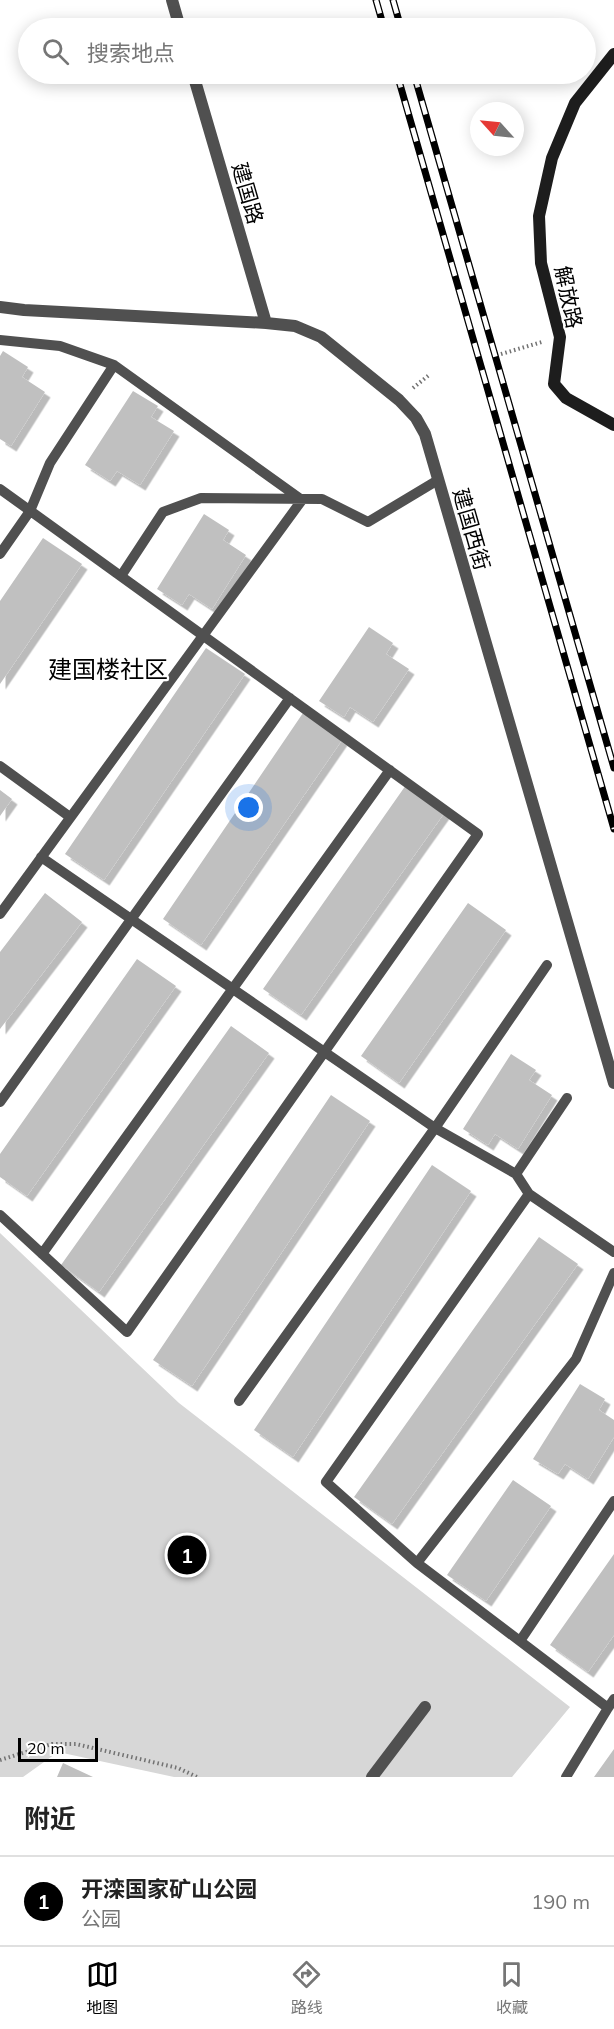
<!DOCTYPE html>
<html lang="zh">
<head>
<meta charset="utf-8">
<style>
  :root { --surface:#fff; --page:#f6f6f6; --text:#222; --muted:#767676; --line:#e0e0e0; --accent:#000 }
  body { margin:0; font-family:Mulish,"Noto Sans SC",sans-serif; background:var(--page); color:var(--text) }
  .compass { position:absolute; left:470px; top:102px; width:54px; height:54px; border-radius:50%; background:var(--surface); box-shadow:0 3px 15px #0003; rotate:297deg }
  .scale { position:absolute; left:18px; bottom:15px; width:80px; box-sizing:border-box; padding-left:6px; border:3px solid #000; border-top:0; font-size:16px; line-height:21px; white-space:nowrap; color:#000; -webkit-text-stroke:4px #fff; paint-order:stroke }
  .you { position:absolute; left:249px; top:808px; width:21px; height:21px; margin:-15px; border:4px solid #fff; border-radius:50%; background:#1a73e8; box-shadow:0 0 0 9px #1a73e833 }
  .badge { display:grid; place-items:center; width:39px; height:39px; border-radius:50%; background:var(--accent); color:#fff; font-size:20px; font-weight:700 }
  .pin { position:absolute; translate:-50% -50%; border:3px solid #fff; box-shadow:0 2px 6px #0006 }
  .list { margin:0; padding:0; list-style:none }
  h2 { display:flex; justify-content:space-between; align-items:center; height:78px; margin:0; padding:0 24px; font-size:26px }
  h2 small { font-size:20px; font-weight:400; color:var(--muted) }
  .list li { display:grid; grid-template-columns:39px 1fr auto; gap:18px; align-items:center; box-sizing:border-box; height:90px; padding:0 24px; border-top:2px solid var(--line) }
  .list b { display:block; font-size:22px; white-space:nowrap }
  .list p { margin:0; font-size:20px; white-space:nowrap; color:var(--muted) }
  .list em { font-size:20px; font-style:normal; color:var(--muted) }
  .icon { flex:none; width:33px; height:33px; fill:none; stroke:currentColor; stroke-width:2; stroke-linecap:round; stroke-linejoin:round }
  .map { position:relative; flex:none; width:614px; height:1777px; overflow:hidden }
  .search { position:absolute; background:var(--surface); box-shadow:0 3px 15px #0003; left:18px; right:18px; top:18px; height:66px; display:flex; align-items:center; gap:15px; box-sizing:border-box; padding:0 21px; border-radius:33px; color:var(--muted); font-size:22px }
  .sheet { height:168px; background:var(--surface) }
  nav { display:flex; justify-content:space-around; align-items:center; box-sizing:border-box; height:84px; border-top:2px solid var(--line); background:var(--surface); font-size:16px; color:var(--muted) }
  nav a { display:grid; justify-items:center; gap:3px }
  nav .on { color:var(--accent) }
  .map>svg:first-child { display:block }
  .green { fill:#d7d7d7 }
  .building { fill:#c0c0c0; filter:url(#shadow) }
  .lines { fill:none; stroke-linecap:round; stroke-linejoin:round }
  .path { stroke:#727272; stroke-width:4; stroke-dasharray:1.5 3; stroke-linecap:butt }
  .lane { stroke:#505050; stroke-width:10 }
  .street { stroke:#505050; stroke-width:12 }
  .secondary { stroke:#1d1d1d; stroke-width:12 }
  .rail-casing { stroke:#000; stroke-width:7 }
  .rail { stroke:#fff; stroke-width:4.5; stroke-dasharray:14; stroke-linecap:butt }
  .labels { text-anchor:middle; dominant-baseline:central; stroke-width:4.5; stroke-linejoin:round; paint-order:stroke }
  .street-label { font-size:21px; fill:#000; stroke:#fff }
  .quarter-label { font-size:24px; fill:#000; stroke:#fff }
</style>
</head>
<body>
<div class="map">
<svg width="614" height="1777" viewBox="0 0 614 1777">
  <defs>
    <filter id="shadow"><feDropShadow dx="5.5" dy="5.5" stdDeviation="0" flood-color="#0004"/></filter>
  </defs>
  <rect width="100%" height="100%" fill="#fff"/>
  <path class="green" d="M0 1233 179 1403 570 1707 512 1777H174L58 1752 23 1777H0Z"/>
  <path class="building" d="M3 351 28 367 22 377 45 392 11 446 0 439V356Z
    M133 391 158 406 151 417 174 431 140 485 117 471 110 481 85 465Z
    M204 514 229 530 223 540 246 555 212 609 189 594 182 605 157 589Z
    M43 538 82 564 0 684V601Z
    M369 627 393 643 386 654 409 669 373 722 350 707 344 717 319 701Z
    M206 648 245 674 104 880 65 854Z
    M303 713 342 740 201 945 163 919Z
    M406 785 445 812 301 1015 263 989Z
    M0 790 12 799 0 816Z
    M45 893 82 922 0 1029V952Z
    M468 903 506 930 399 1083 361 1056Z
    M137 959 176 986 27 1196 0 1177V1154Z
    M231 1026 269 1053 99 1292 61 1265Z
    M511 1054 536 1070 529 1080 552 1095 518 1149 495 1134 488 1145 463 1129Z
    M331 1095 370 1121 192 1386 153 1360Z
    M432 1165 471 1191 293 1457 254 1430Z
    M539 1237 578 1264 392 1524 354 1497Z
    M580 1384 605 1399 599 1410 614 1420V1437L588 1479 565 1464 558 1474 533 1459Z
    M513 1480 551 1506 486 1601 447 1575Z
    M614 1554V1635L588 1672 550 1645Z
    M614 1749V1777H594Z
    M63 1763 93 1777H57Z"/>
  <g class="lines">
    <path class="path" d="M501 354 542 342
      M413 388 429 375
      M0 1760 52 1744H76L178 1768 197 1777"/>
    <path class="lane" d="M0 340 60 346 114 365 302 500 0 914
      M0 489 478 834 127 1332 0 1215
      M0 554 30 511 50 463 114 365
      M121 576 163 512 201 498 322 499 368 522 438 480
      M0 766 70 817
      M41 857 435 1128 516 1174 529 1194 614 1252
      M0 1102 290 698
      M516 1174 567 1098
      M42 1254 390 770
      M614 1273 576 1359 417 1563 608 1708 614 1699
      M239 1401 435 1128 547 965
      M417 1563 326 1482 529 1194
      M520 1641 614 1501
      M566 1777 608 1708"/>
    <path class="street" d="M172 0 180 28
      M193 74 266 323
      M0 307 24 310 266 323 295 326 321 337 399 400 416 418 425 434 614 1083
      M372 1777 425 1707"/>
    <path class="secondary" d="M614 54 575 103 552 158 539 216 541 263 560 337 554 384 566 398 614 425"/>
    <g class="rail-casing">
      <path id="rail" d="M376 0 384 28
        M393 0 401 28
        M397 74 614 829
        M414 74 614 768"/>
    </g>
    <use href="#rail" class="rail"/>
  </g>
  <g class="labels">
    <g class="street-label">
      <text transform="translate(248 193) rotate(74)">建国路</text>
      <text transform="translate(569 297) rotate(78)">解放路</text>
      <text transform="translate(472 529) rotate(74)">建国西街</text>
    </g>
    <g class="quarter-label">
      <text x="108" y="669">建国楼社区</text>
    </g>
  </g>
</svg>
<svg class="compass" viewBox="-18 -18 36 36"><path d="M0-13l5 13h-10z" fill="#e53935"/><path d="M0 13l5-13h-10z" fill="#767676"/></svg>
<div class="scale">20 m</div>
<div class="you"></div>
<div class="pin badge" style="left:187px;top:1555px">1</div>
<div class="search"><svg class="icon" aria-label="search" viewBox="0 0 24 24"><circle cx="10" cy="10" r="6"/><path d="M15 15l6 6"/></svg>搜索地点</div>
</div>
<section class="sheet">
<h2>附近<small></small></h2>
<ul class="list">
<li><span class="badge">1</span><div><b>开滦国家矿山公园</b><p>公园</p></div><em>190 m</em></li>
</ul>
</section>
<nav>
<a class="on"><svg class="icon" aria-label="map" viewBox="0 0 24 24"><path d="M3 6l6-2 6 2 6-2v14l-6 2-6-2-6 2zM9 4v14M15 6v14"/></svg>地图</a>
<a><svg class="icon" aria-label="directions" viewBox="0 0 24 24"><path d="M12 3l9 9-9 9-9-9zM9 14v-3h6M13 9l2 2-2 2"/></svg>路线</a>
<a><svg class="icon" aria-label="saved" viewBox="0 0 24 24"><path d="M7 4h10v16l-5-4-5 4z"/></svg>收藏</a>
</nav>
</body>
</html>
